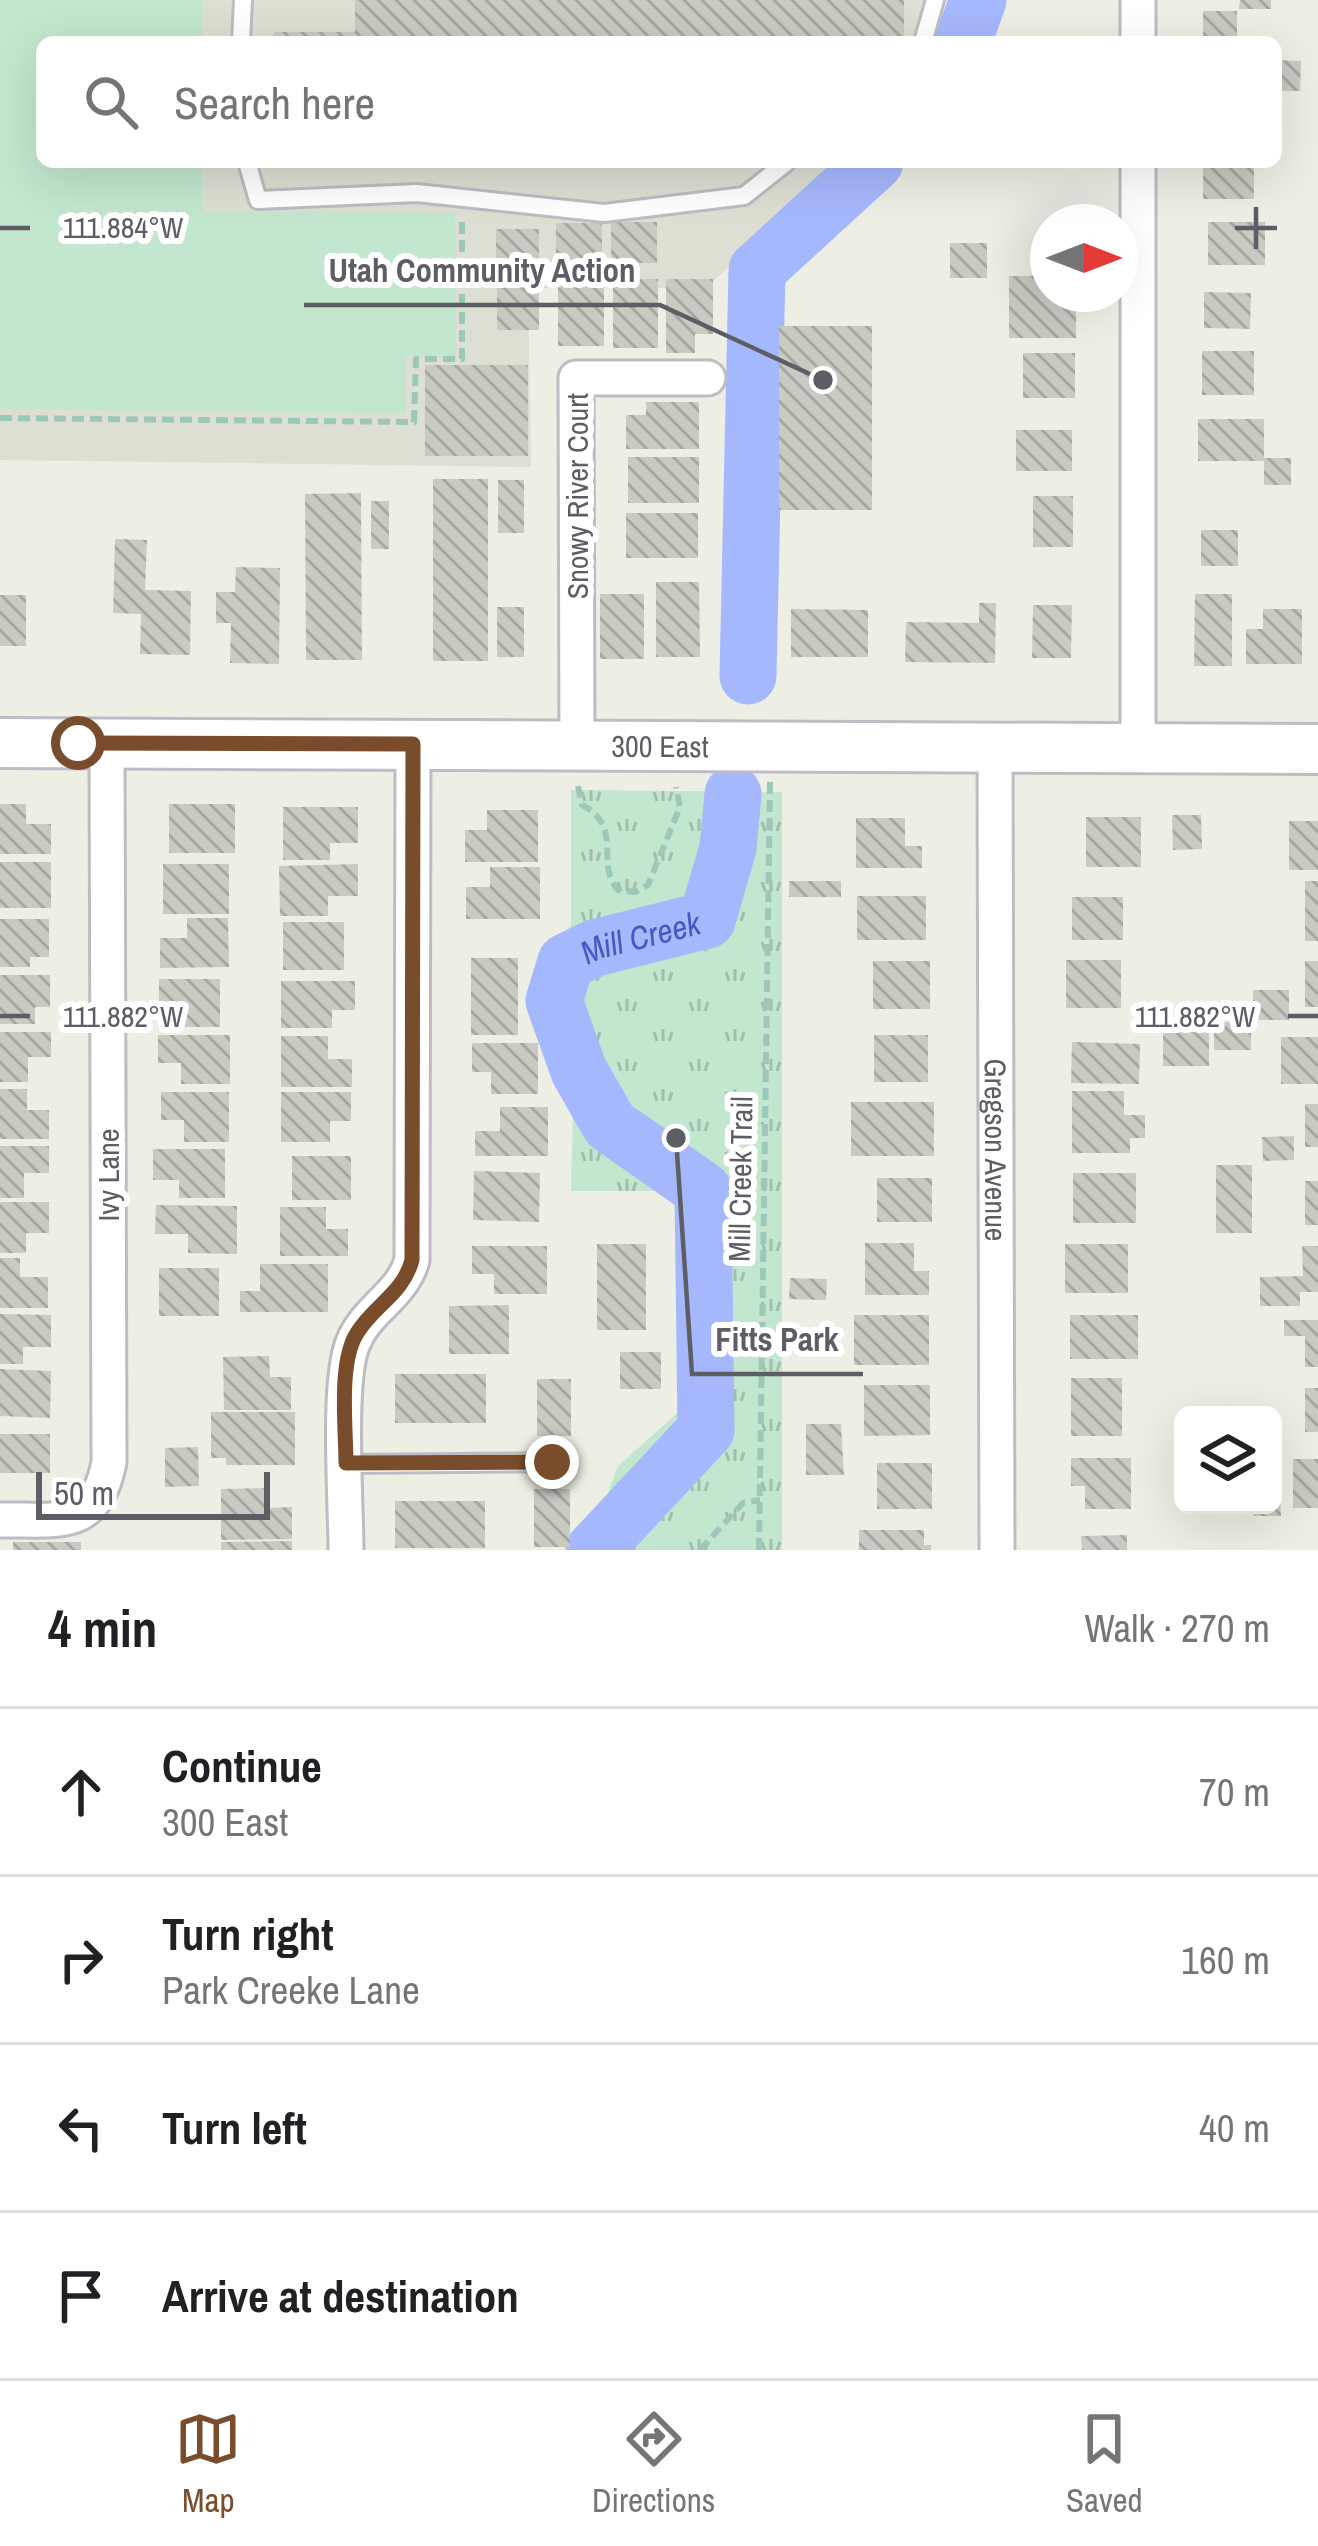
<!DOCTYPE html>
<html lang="en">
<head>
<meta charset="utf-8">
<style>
  :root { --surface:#fff; --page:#f2f2f2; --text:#202124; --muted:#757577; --line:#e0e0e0; --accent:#794c2b }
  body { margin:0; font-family:"Archivo Narrow",sans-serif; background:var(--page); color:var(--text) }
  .controls { position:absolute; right:36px; bottom:36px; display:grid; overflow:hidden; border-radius:18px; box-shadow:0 12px 48px #0002 }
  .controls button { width:108px; height:108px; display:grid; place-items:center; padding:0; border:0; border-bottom:3px solid var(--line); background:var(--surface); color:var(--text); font:60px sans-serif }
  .compass { position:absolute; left:1030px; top:204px; width:108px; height:108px; border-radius:50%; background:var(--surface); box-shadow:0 12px 48px #0002; rotate:90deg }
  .scale { position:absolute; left:36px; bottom:30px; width:234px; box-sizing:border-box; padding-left:12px; border:6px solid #5c5d65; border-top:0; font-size:33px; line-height:42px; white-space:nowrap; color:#5c5d65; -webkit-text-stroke:9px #fff; paint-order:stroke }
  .stop { position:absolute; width:36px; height:36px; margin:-27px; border:9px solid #794c2b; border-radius:50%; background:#fff }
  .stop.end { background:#794c2b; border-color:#fff; box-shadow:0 3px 12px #0008 }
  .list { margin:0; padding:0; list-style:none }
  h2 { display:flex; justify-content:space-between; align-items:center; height:156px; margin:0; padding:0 48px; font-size:51px }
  h2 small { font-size:39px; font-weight:400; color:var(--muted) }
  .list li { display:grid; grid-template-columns:78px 1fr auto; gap:36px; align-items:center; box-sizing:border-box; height:168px; padding:0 48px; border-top:3px solid var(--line) }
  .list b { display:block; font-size:45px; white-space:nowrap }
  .list p { margin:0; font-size:39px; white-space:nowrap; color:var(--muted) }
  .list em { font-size:39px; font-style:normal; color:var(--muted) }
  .icon { flex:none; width:66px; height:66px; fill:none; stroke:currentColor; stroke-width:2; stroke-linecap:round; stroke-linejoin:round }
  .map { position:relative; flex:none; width:1318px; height:1550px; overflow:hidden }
  .search { position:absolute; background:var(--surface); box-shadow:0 12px 48px #0002; left:36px; right:36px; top:36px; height:132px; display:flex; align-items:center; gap:30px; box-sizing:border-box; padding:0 42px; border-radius:18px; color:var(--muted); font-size:45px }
  .sheet { height:828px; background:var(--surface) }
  nav { display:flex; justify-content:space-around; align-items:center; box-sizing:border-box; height:168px; border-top:3px solid var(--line); background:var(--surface); font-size:33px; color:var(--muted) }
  nav a { display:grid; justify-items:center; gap:6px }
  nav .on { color:var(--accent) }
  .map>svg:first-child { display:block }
  .education { fill:#dddfd3 }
  .grass { fill:#c2e6ce }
  .park { fill:url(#park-tufts) }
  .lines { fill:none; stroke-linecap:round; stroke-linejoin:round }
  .river { stroke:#a6b8fd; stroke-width:57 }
  .building { fill:url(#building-back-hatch) }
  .lane-casing { stroke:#bcbcc3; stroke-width:22 }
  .street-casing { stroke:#bcbcc3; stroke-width:39 }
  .secondary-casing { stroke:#bdbdc5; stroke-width:54 }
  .path { stroke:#9cc8b9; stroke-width:6; stroke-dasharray:12 6; stroke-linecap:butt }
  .lane { stroke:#fff; stroke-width:16 }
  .street { stroke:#fff; stroke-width:33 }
  .secondary { stroke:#fff; stroke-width:48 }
  .route { stroke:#794c2b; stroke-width:15 }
  .ticks { fill:none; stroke:#5c5d65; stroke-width:4.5 }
  .labels { text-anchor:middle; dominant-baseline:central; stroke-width:12; stroke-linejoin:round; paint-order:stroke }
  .street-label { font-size:30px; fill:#5c5d65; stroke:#fff }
  .water-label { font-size:33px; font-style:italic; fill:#4858c2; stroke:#fff }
  .ticks-label { font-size:30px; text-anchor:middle; fill:#5c5d65; stroke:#fff; stroke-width:12; stroke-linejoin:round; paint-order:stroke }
  .leader { fill:none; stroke:#5c5d65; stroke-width:4.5 }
  .callout-dot { fill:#5c5d65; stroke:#fff; stroke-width:4.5 }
  .callout-label { font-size:33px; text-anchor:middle; font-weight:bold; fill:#5c5d65; stroke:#fff; stroke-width:12; stroke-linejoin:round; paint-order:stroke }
</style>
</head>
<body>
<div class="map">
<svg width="1318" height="1550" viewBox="0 0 1318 1550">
  <defs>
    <pattern id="park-tufts" width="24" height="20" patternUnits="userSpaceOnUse" patternTransform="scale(3)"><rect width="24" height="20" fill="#c2e6ce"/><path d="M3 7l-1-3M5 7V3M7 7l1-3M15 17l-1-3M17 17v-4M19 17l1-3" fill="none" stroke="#a1beab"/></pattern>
    <pattern id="building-back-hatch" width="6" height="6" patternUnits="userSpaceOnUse" patternTransform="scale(3)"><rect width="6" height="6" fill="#c9cac1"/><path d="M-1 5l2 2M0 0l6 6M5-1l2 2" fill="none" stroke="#a6a7a0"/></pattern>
  </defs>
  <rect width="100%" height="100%" fill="#edefe5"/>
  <path class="education" d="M0 0H939V42H42V162H842L706 288H528L531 467 0 460Z"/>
  <path class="grass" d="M0 0H203L202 42H42V162H202L203 212 455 213 456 356 406 355V414L0 409Z"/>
  <path class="park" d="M571 790 782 792V1550H586L618 1466 683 1408V1214L660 1191H571C571 1157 575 1121 571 1087 562 1014 505 995 571 925Z"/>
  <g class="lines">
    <g class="river">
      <path d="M963 42 978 0"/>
      <path d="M748 676 757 270 875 162"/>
      <path id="s1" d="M594 1550 706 1430 703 1190 610 1125 579 1071 554 1001 566 962 595 948 707 920 728 848 733 794"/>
    </g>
  </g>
  <path class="building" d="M355 0H904V42H274V32H355Z
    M1240 0H1271V9H1239Z
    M1203 11H1237V42H1203Z
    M1276 60 1301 61 1300 91H1276Z
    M665 162H739V167H665Z
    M1203 162H1254V199H1203Z
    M611 222H657V263H611Z
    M1208 222H1265V265H1208Z
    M556 223H602V262H556Z
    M496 229H539V277H496Z
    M950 243H987V278H950Z
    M1009 276H1048V294H1076V338H1009Z
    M558 279H604V346H558Z
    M613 279H658V348H613Z
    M666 279H713V334H695V353H666Z
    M497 285H539V330H497Z
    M1204 292 1251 293 1250 329 1204 328Z
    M779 326H872V510H779Z
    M1202 351H1254V395H1202Z
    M1023 353H1075V398H1023Z
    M425 365H528V456H425Z
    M646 402H699V449H626V415H646Z
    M1198 419H1264V458H1291V485H1264V461H1198Z
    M1016 430H1072V471H1016Z
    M628 457H699V503H628Z
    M433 479H488V661H433Z
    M498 480H524V533H498Z
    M361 493 362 660H306L305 494Z
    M1033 496H1073V547H1033Z
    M371 501H389V549H371Z
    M626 513H698V558H626Z
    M1201 530H1238V566H1201Z
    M115 539 147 540 145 590 191 591 190 655 140 654 141 614 113 613Z
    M236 567 280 568 279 664 230 663 231 623H216V592H235Z
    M656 582H699L700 657H656Z
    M600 594H644V659H600Z
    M1195 594H1232V666H1194Z
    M0 595H26V646H0Z
    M979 603H996L995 663 905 662 906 622 979 623Z
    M1033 605H1072L1071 658H1032Z
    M497 607H524V657H497Z
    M791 609 868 610V657H791Z
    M1263 609H1302V664H1246V629H1263Z
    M0 804H26V824H51V854H0Z
    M169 804H235V853H169Z
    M283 807H358V843H330V860H283Z
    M487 810H538V862H465V830H487Z
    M1172 815H1201L1202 849 1173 850Z
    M1086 817H1141V867H1086Z
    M856 818H905V846H922V868H856Z
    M1289 821H1318V870H1289Z
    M0 862H51V908H0Z
    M163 864H229V914H163Z
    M358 864V896H328V916H280L279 866Z
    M490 867H540V919H466V887H490Z
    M789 881H841V897H789Z
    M1305 881H1318V941H1305Z
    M857 896H926V940H857Z
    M1072 897H1123V940H1072Z
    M187 918H228L229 967 160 968V938H187Z
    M0 919H49V957H30V967H0Z
    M283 922H344V970H283Z
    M471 958H518V1035H471Z
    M1066 960H1121V1008H1066Z
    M873 961H930V1009H873Z
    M1305 961H1318V1007H1305Z
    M0 975H50V1007H35V1024H0Z
    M159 979H220V1027H159Z
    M281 981H355V1010H332V1028H281Z
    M1253 990H1289V1020H1253Z
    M1214 1022H1251V1050H1214Z
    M0 1032H51V1057H28V1082H0Z
    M1163 1032H1209V1066H1163Z
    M158 1035H230V1084H181V1063H158Z
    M874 1035H928V1082H874Z
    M281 1036H328V1059H352V1087H281Z
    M1281 1037H1318V1084H1281Z
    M1072 1042 1140 1044 1139 1084 1071 1083Z
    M472 1043H538V1094H491V1072H472Z
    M0 1089H27V1110H49V1139H0Z
    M1072 1091H1124V1115H1145V1138H1130V1153H1072Z
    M161 1092H229V1142H184V1120H161Z
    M281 1092H351V1121H330V1142H281Z
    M851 1102H934V1156H851Z
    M1305 1104H1318V1147H1305Z
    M500 1107H548V1156H475V1131H500Z
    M1294 1136V1160L1263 1161 1262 1137Z
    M0 1146H49V1173H24V1198H0Z
    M153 1149H225V1198H179V1180H153Z
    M292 1156H351V1200H292Z
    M1216 1165H1252V1233H1216Z
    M474 1171 540 1173 539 1222 473 1220Z
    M1073 1173H1136V1223H1073Z
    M877 1178H932V1222H877Z
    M1305 1181H1318V1225H1305Z
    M0 1202H49V1233H26V1253H0Z
    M156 1205 237 1206V1254L188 1253V1234H155Z
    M280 1207H326V1229H348V1256H280Z
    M865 1243H914V1271H929V1295H865Z
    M597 1244H646V1330H597Z
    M1065 1244H1128V1293H1065Z
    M472 1246H547V1294H494V1274H472Z
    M1302 1246H1318V1292H1300V1306H1260V1277L1303 1276Z
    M0 1258H20V1277H48V1308H0Z
    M260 1264H328V1312H240V1291H260Z
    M159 1268H219V1316H159Z
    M790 1278 827 1279 826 1300 789 1299Z
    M509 1305V1354H449V1306Z
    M0 1314 51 1315V1347H23V1364H0Z
    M854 1315H929V1365H854Z
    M1070 1315H1138V1359H1070Z
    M1284 1320H1318V1367H1305V1336H1284Z
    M620 1352H661V1389H620Z
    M269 1356 270 1377H291V1410H224L223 1357Z
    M0 1369 51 1371 50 1418 0 1416Z
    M395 1374H486V1423H395Z
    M1071 1378H1122V1436H1071Z
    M537 1379H571V1436H537Z
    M864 1385H930V1435L864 1436Z
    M1305 1388H1318V1432H1305Z
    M211 1412H295V1465H226V1458H211Z
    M806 1424H841L844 1475H806Z
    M0 1434H50V1473H0Z
    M198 1447 199 1486 165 1487V1448Z
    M1071 1458H1131V1509H1085V1486H1071Z
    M1293 1459H1318V1508H1293Z
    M877 1463H932V1509H877Z
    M269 1488V1508L292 1507V1539L221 1540V1489Z
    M534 1489H570V1547H534Z
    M1273 1493H1280L1281 1516H1253V1505H1273Z
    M395 1501H485V1548H395Z
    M859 1530H924V1545H931V1550H859Z
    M1127 1535V1550H1082L1081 1536Z
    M292 1541V1550H221V1542Z
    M13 1542H81V1550H13Z"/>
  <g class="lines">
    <g class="lane-casing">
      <path id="lane" d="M241 42 243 0
        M923 42 935 0
        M247 162 258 200 417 193 604 213 744 196 787 162
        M346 1464 552 1462"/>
    </g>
    <g class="street-casing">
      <g id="street">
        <path d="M1138 0V42"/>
        <path d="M577 745 576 378H708"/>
        <path id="s2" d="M995 748 997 1550"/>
        <path d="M1138 748V162"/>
        <path d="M0 1520C58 1519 96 1531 109 1462L107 744"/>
        <path d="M346 1550C346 1504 337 1380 353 1343 366 1309 402 1296 412 1260L413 744"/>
      </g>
    </g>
    <g class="secondary-casing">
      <g id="secondary">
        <path id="s3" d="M0 743 1318 749"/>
      </g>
    </g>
    <path class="path" d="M0 418 414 422 416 359H462V220
      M578 786 582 805C625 827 594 864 618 890L635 892 648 885 680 807 676 787
      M700 1550 743 1503 760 1500
      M759 1550 770 782"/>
    <use href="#lane" class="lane"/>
    <use href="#street" class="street"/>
    <use href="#secondary" class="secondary"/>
  </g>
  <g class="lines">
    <path class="route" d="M78 743 413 744 412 1260C403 1294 374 1305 357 1333 338 1363 346 1428 346 1463L552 1462"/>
  </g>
  <path class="ticks" d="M1256 207V249M0 228H30M1235 228H1277M0 1016H30M1288 1016H1318"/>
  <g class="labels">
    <g class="street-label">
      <text transform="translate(577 496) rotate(-90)">Snowy River Court</text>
      <text stroke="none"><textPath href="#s3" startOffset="660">300 East</textPath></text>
      <text stroke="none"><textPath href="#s2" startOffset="402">Gregson Avenue</textPath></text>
      <text transform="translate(108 1175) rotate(-90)">Ivy Lane</text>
      <text transform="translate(740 1179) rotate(-89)">Mill Creek Trail</text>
    </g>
    <g class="water-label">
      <text stroke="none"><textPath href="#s1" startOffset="774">Mill Creek</textPath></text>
    </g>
  </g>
  <g class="ticks-label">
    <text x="123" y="238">111.884°W</text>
    <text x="1195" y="1027">111.882°W</text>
    <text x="123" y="1027">111.882°W</text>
  </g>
  <path class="leader" d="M823 380L660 305H304M676 1138L692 1374H863"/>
  <g class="callout-dot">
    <circle cx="823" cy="380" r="12"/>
    <circle cx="676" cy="1138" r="12"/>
  </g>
  <g class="callout-label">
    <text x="482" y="282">Utah Community Action</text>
    <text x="777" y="1351">Fitts Park</text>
  </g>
</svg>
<div class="controls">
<button><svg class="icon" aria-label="layers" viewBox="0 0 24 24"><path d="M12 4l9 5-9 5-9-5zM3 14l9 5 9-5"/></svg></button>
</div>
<svg class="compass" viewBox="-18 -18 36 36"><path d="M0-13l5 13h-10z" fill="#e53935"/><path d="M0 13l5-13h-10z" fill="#757577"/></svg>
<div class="scale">50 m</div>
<div class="stop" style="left:78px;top:743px"></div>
<div class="stop end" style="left:552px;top:1462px"></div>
<div class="search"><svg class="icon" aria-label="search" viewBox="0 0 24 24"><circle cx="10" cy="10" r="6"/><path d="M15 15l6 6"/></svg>Search here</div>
</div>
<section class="sheet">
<h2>4 min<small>Walk · 270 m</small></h2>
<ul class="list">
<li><svg class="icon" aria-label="ahead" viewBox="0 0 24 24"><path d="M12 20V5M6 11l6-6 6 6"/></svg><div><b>Continue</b><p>300 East</p></div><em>70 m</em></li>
<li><svg class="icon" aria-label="right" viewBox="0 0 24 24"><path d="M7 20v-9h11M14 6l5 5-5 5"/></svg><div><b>Turn right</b><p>Park Creeke Lane</p></div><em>160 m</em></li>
<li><svg class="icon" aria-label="left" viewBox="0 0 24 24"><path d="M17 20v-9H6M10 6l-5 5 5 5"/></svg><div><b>Turn left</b></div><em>40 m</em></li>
<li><svg class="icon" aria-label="arrive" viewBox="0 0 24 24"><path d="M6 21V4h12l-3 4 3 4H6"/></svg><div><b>Arrive at destination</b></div></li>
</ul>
</section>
<nav>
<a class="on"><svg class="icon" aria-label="map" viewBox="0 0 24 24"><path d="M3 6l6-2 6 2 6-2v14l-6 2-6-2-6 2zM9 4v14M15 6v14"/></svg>Map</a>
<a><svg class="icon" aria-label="directions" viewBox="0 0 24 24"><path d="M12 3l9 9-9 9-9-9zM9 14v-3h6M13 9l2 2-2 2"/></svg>Directions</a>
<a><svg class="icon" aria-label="saved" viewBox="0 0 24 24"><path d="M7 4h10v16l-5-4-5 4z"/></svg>Saved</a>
</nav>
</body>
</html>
